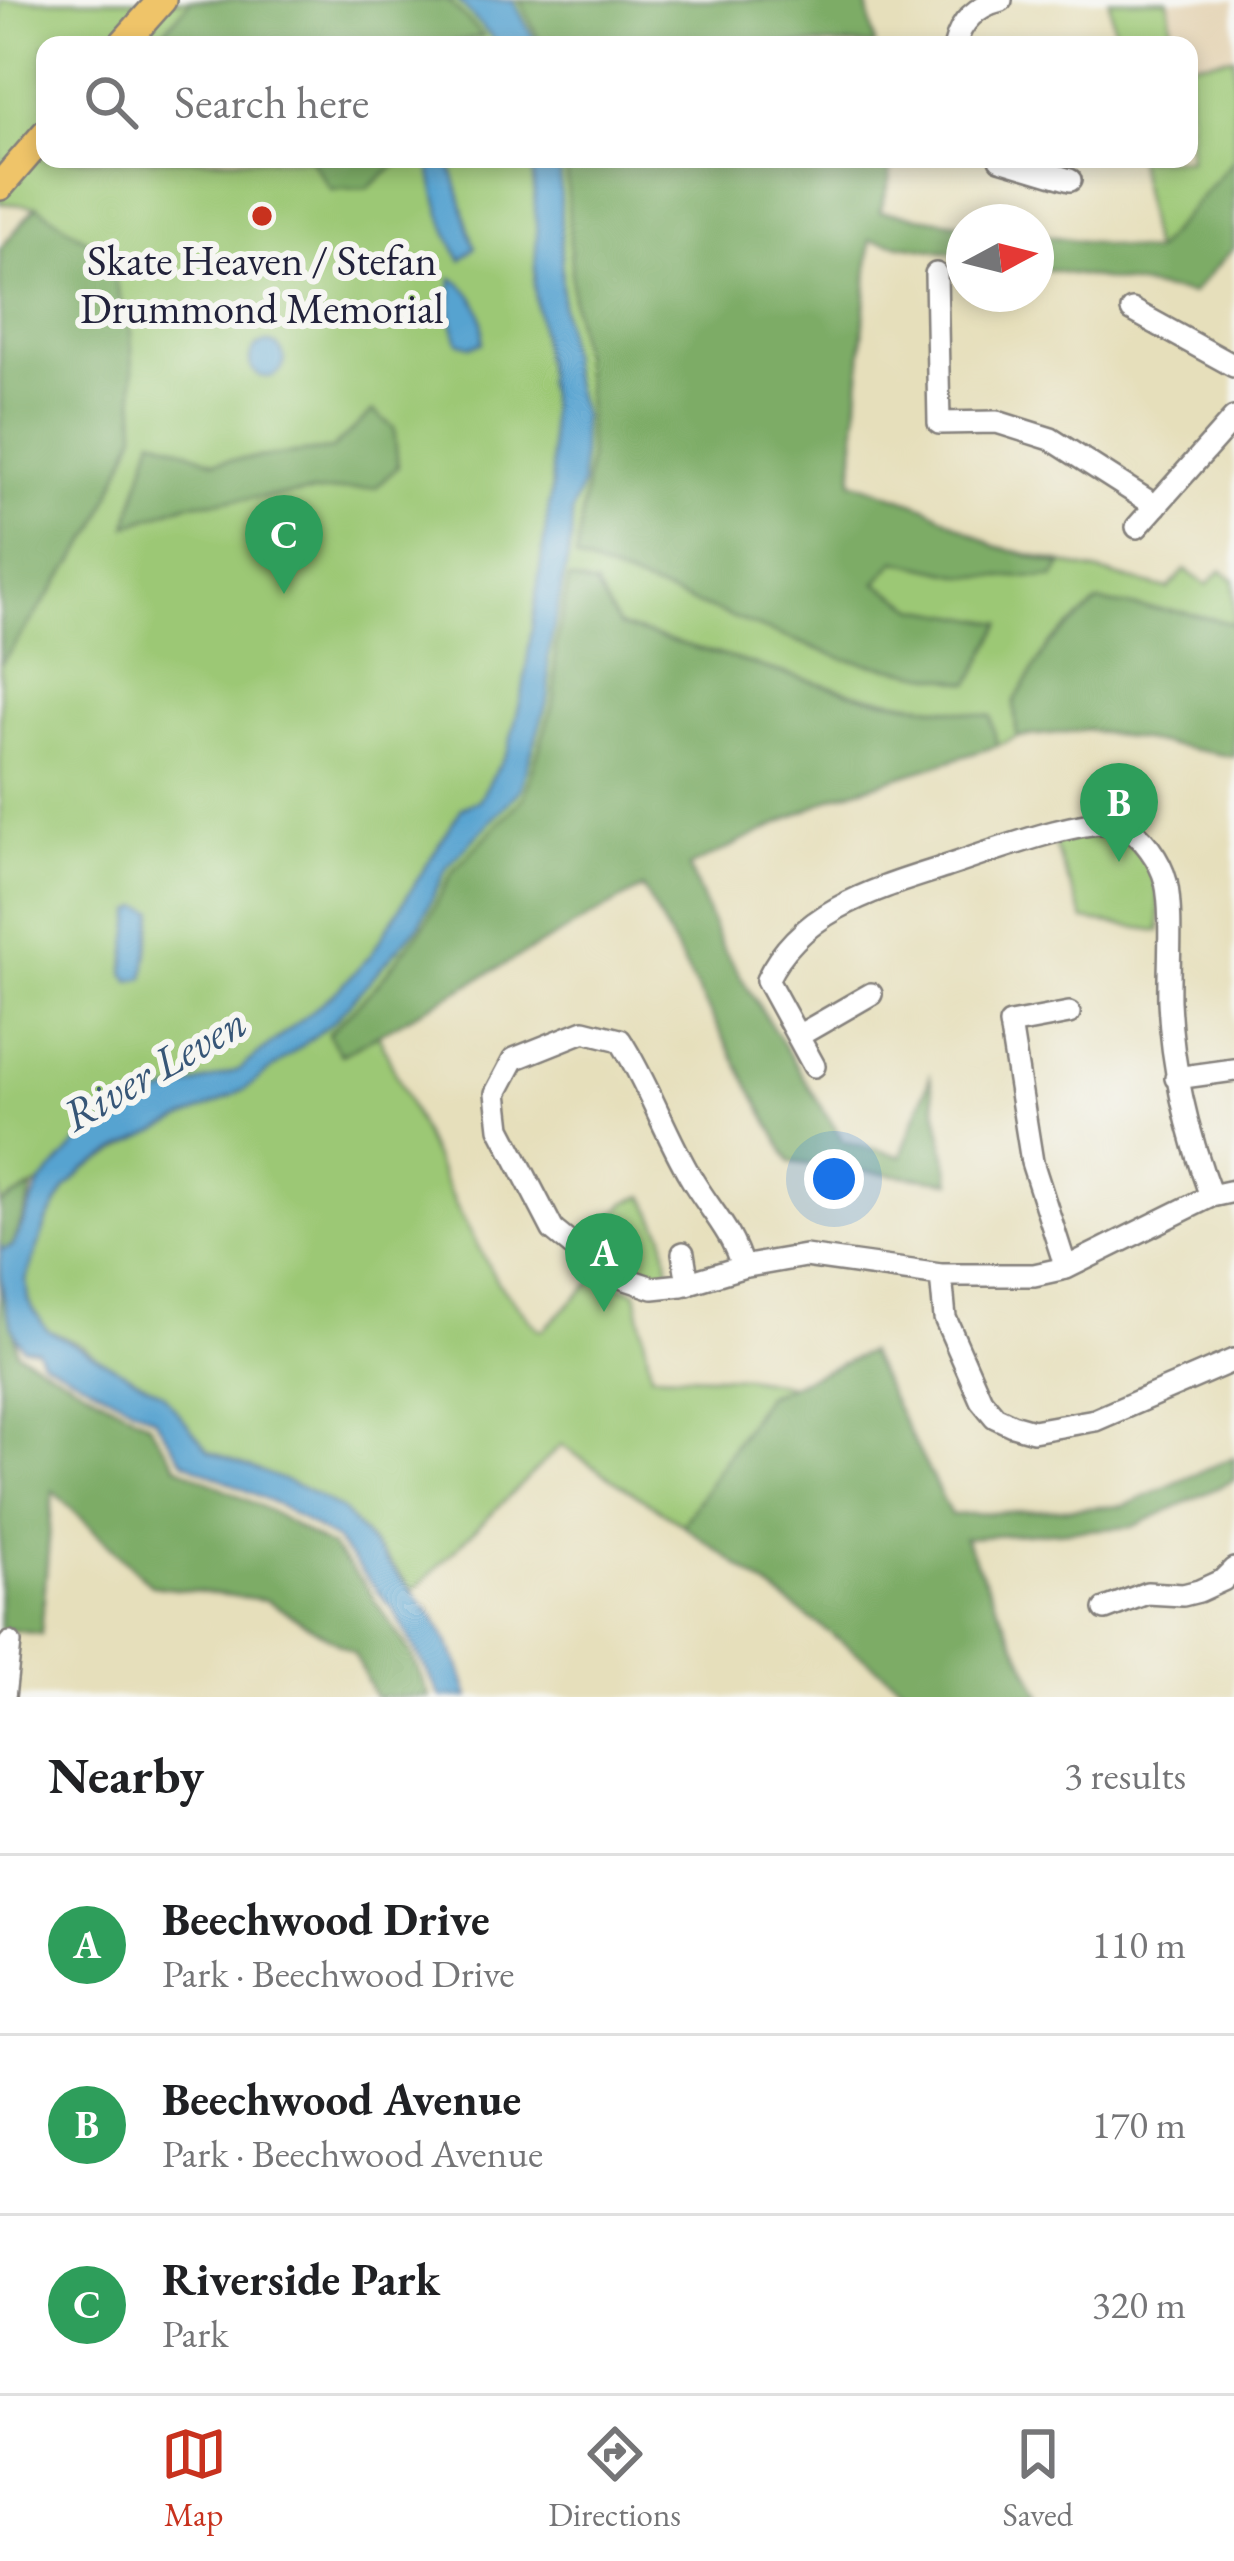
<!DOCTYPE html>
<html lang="en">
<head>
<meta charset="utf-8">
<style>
  :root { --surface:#fff; --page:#f6f6f6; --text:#202124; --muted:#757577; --line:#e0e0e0; --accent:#c8321e }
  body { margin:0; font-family:"EB Garamond",serif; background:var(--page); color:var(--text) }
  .compass { position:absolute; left:946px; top:204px; width:108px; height:108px; border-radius:50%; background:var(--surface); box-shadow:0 6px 18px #0003; rotate:83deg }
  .you { position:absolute; left:834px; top:1179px; width:42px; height:42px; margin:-30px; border:9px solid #fff; border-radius:50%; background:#1a73e8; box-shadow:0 0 0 18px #1a73e833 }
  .badge { display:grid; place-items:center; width:78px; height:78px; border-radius:50%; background:var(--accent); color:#fff; font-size:39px; font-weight:700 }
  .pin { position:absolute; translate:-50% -99px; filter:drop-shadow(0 3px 6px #0008) }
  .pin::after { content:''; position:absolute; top:63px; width:42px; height:36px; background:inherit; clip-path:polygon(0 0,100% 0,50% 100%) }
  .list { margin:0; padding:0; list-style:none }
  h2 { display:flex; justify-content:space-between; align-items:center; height:156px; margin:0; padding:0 48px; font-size:51px }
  h2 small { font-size:39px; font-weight:400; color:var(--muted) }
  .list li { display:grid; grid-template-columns:78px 1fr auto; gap:36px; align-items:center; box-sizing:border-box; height:180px; padding:0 48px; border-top:3px solid var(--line) }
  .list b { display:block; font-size:45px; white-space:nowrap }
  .list p { margin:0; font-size:39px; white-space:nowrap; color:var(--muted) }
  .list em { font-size:39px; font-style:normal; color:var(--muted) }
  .icon { flex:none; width:66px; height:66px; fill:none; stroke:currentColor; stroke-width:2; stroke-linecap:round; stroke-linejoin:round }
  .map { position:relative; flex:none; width:1234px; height:1697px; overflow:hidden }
  .search { position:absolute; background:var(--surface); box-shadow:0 6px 18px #0003; left:36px; right:36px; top:36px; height:132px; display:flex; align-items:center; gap:30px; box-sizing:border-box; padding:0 42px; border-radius:24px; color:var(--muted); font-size:45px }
  .sheet { height:696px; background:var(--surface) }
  nav { display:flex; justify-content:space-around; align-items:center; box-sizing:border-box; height:168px; border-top:3px solid var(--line); background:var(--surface); font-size:33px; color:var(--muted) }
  nav a { display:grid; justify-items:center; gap:6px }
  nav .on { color:var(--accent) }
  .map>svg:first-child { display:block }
  .built { fill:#e5d5b7 }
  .green { fill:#9cc875; stroke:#5f7558; stroke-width:3 }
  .forest { fill:#7dac66; stroke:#506750; stroke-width:3 }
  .water { fill:#57a3d0; stroke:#3c6286; stroke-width:3 }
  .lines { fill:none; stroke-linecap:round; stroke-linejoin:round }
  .minor-casing { stroke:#84807b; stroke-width:26 }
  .major-casing { stroke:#84807b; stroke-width:32 }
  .minor { stroke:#fff; stroke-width:21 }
  .major { stroke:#efc469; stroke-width:27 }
  .poi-dot { fill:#c8321e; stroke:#f6f6f2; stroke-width:4.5 }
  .labels { text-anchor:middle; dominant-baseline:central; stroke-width:12; stroke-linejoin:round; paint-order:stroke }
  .poi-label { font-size:42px; fill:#22223b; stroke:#f6f6f2 }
  .water-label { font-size:45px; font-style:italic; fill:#375677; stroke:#f6f6f2 }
</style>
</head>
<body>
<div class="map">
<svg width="1234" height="1697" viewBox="0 0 1234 1697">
  <rect width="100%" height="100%" fill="#f6f6f2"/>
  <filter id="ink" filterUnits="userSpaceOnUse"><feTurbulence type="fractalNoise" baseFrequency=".00833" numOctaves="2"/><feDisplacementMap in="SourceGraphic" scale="24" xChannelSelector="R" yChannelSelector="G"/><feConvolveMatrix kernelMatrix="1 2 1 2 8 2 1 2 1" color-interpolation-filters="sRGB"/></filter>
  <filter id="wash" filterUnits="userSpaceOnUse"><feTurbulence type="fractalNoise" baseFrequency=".004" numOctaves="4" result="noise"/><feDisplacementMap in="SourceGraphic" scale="48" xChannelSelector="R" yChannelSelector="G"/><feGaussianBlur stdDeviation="2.7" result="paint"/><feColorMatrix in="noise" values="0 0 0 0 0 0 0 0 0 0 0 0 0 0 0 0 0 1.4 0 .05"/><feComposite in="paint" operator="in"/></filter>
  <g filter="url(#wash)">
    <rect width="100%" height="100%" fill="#e6dfbb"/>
    <path class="built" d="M1168 0H1234V57L1189 63V45H1174Z"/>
    <path class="green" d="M0 0H866L875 45H45V159H889L890 180 870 239 852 481 926 507 995 546 1168 589 1185 570 1207 585 1221 570 1234 580V624L1187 613 1098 603 1014 702 1017 737 997 746 990 716 862 695 618 626 596 586 553 768 342 1055 378 1034 452 1198 497 1282 537 1328 543 1330 598 1276 636 1292 651 1374 745 1377 791 1385 765 1396 683 1525 561 1445 414 1590 342 1510 303 1488 209 1451 83 1346 46 1329 28 1300 26 1280 47 1221 66 1188 85 1169 172 1121 244 1090 281 1058 0 1204V249L36 206 0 203Z
      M1109 0H1168L1174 45H1117Z
      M1234 57V159L1153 252 1137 159H1189V63Z
      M1094 833C1154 836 1159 880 1160 931L1084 920 1053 842Z
      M644 1196 664 1235 670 1280 619 1273 579 1245 627 1202Z"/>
    <path class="forest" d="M191 0H447L483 36 441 45H163L159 37Z
      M520 0H866L875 45H541Z
      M310 159H404L368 188 331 189Z
      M566 159H889L890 180 880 211 964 224V255L870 240 852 481 926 507 995 546 1062 565 1054 578 964 576 896 561 876 583 916 608 1002 623 970 683 844 659 576 559 589 460 586 386 573 306Z
      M1234 159V248L1191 294 1036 268V234L1153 252Z
      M37 206 88 241 114 278 131 333 136 433 96 529 0 665V249Z
      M373 411 394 428 398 467 376 487 187 504 127 526 153 437 215 462 332 449Z
      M569 579 595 586 619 626 866 697 991 716 997 746 834 797 689 867 721 945 843 1141 901 1156 930 1077 951 1182 790 1162 643 888 341 1055 328 1034 376 986 426 923 452 872 524 797 555 697V649Z
      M1098 602 1187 613 1234 624V757L1089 730 1017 737 1014 702 1050 643Z
      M34 1187 5 1266 17 1352 148 1423 177 1466 270 1511 331 1547 365 1585 412 1656 430 1697H375L354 1653 266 1600 152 1586 53 1491 41 1634 0 1629V1204Z
      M868 1352 951 1515 1124 1506 1234 1457V1480L1132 1527 964 1538 1042 1697H917L683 1525 766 1396Z"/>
    <path class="water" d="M457 0H513L537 45H499Z
      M429 159 448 160C461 189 463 218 475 247L461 260C443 229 434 195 429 159Z
      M532 159H560L562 306 570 370 582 416V484L572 512 571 541 548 656 549 696 520 790 447 867 420 924 333 1022 244 1090 121 1148 85 1169 66 1188 47 1221 26 1280 28 1300 46 1329 162 1393 209 1451 303 1488 342 1510 434 1617 458 1662 469 1697H441L393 1609 335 1540 278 1505 183 1461 154 1418 42 1360 37 1349 23 1347C3 1319 0 1280 0 1246L3 1250 13 1246 40 1184 83 1137 151 1098 239 1070 338 990 370 956 462 808 479 800 508 750 523 691 552 485 549 396 534 285 537 237Z
      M452 278C477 293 486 315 482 343L470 346 458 342 450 314Z
      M250 360a17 17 0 1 1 34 0a17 17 0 1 1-34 0Z
      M140 907 154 911 144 978 130 981 124 973 133 911Z"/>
  </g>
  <g filter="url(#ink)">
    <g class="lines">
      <g class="minor-casing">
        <path id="minor" d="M955 45C961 20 977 6 1001 0
          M1000 159 1070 180
          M936 274 939 423 997 422 1051 439 1156 506
          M1132 310 1234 366
          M1137 527 1234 418
          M798 1036 871 994
          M814 1066 767 980C800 910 876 889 945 867 980 856 1090 813 1122 825 1142 833 1161 862 1166 882 1173 913 1168 967 1169 1001 1172 1070 1187 1132 1211 1196
          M1176 1078 1234 1070
          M683 1253 688 1284
          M742 1267C732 1230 708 1208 690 1176 664 1132 648 1083 620 1040L584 1031 514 1059 496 1093 500 1128 553 1230 605 1272 653 1288 682 1285 742 1267 805 1256 941 1275H1034L1066 1268 1211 1196 1234 1191
          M1066 1268 1032 1162 1010 1024 1069 1013
          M941 1275 945 1318 981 1400 995 1417 1012 1425 1033 1431 1095 1420 1234 1360
          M1105 1609 1147 1593 1183 1595 1199 1591 1223 1580 1234 1569
          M4 1697 10 1643"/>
      </g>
      <g class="major-casing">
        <path id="major" d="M122 45 162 0
          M0 186 45 134"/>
      </g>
      <use href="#minor" class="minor"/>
      <use href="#major" class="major"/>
    </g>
  </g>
  <circle class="poi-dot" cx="262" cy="216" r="12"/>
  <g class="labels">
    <g class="poi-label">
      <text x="262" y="260">Skate Heaven / Stefan<tspan x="262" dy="48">Drummond Memorial</tspan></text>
    </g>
    <g class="water-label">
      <text transform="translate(154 1068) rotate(-30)">River Leven</text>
    </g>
  </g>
</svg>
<svg class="compass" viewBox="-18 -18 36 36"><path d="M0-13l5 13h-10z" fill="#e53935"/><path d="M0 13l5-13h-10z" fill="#757577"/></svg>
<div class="you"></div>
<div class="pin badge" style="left:604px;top:1312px;background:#2e9e5b">A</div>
<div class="pin badge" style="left:1119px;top:862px;background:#2e9e5b">B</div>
<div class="pin badge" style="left:284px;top:594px;background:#2e9e5b">C</div>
<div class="search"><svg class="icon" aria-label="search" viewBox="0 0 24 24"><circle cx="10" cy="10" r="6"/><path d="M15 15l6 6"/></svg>Search here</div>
</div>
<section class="sheet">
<h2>Nearby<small>3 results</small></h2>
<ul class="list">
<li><span class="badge" style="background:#2e9e5b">A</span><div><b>Beechwood Drive</b><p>Park · Beechwood Drive</p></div><em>110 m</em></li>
<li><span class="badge" style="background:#2e9e5b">B</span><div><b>Beechwood Avenue</b><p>Park · Beechwood Avenue</p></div><em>170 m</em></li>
<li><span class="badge" style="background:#2e9e5b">C</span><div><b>Riverside Park</b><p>Park</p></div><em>320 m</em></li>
</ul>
</section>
<nav>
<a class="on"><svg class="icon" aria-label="map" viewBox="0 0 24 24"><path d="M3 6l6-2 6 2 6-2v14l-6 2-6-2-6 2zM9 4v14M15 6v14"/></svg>Map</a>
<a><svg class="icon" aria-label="directions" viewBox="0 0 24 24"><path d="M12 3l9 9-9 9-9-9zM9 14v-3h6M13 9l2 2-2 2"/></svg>Directions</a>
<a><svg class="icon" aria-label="saved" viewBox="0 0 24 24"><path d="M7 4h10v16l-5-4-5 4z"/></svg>Saved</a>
</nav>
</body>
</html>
